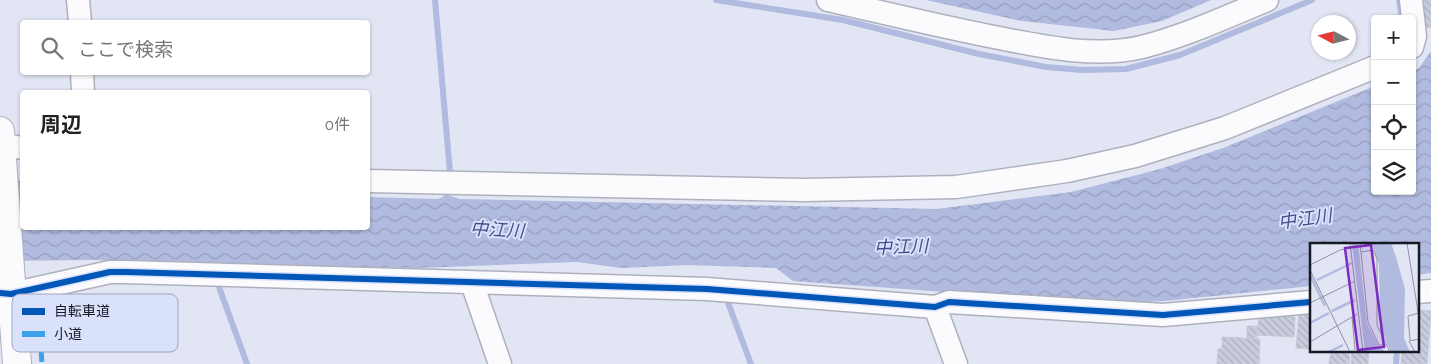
<!DOCTYPE html>
<html lang="ja">
<head>
<meta charset="utf-8">
<style>
  :root { --surface:#fff; --page:#f6f6f6; --text:#222; --muted:#767676; --line:#e0e0e0 }
  body { margin:0; font-family:"Zilla Slab","Noto Sans JP",serif; background:var(--page); color:var(--text) }
  .controls { position:absolute; right:15px; top:15px; display:grid; overflow:hidden; border-radius:5px; box-shadow:0 1px 4px #0004 }
  .controls button { width:45px; height:45px; display:grid; place-items:center; padding:0; border:0; border-bottom:1px solid var(--line); background:var(--surface); color:var(--text); font:25px sans-serif }
  .compass { position:absolute; left:1311px; top:15px; width:45px; height:45px; border-radius:50%; background:var(--surface); box-shadow:0 1px 4px #0004; rotate:277deg }
  .list { margin:0; padding:0; list-style:none }
  h2 { display:flex; justify-content:space-between; align-items:center; height:65px; margin:0; padding:0 20px; font-size:21px }
  h2 small { font-size:16px; font-weight:400; color:var(--muted) }
  .icon { flex:none; width:28px; height:28px; fill:none; stroke:currentColor; stroke-width:2; stroke-linecap:round; stroke-linejoin:round }
  .map { position:relative; flex:none; width:1431px; height:364px; overflow:hidden }
  .search { position:absolute; background:var(--surface); box-shadow:0 1px 4px #0004; left:20px; top:20px; width:350px; height:55px; display:flex; align-items:center; gap:12px; box-sizing:border-box; padding:0 18px; border-radius:5px; color:var(--muted); font-size:19px }
  .panel { position:absolute; background:var(--surface); box-shadow:0 1px 4px #0004; left:20px; top:90px; width:350px; height:140px; border-radius:5px }
  .map>svg:first-child { display:block }
  .water { fill:url(#water-waves) }
  .lines { fill:none; stroke-linecap:round; stroke-linejoin:round }
  .stream { stroke:#b1badf; stroke-width:6 }
  .building { fill:url(#building-back-hatch); stroke:#c7cad6 }
  .minor-casing { stroke:#aeb1bd; stroke-width:25 }
  .tertiary-casing { stroke:#aeb1bd; stroke-width:30 }
  .minor { stroke:#fbfbfd; stroke-width:22 }
  .tertiary { stroke:#fbfbfd; stroke-width:28 }
  .quiet { stroke:#3da2eb; stroke-width:5; stroke-dasharray:10 5; stroke-linecap:butt }
  .cycleway-casing { stroke:#dae1fb; stroke-width:9 }
  .cycleway { stroke:#0057b8; stroke-width:6 }
  .labels { text-anchor:middle; dominant-baseline:central; stroke-width:4; stroke-linejoin:round; paint-order:stroke }
  .water-label { font-size:18px; font-style:italic; fill:#444e8c; stroke:#dae1fb }
  .inset-river { fill:none; stroke:#b1badf; stroke-width:2.5 }
  .inset-road { fill:none; stroke:#9193a1; stroke-width:1 }
  .view { fill:#7b2cbf; fill-opacity:0.15; stroke:#7b2cbf; stroke-width:2.5 }
  .inset-edge { fill:none; stroke:#171925; stroke-width:2.5 }
  .key { fill:#dae1fb; stroke:#a0a5bb; stroke-width:1 }
  .key-label { font-size:14px; fill:#171925 }
</style>
</head>
<body>
<div class="map">
<svg width="1431" height="364" viewBox="0 0 1431 364">
  <defs>
    <pattern id="water-waves" width="16" height="10" patternUnits="userSpaceOnUse" patternTransform="scale(1.25)"><rect width="16" height="10" fill="#b1badf"/><path d="M0 5q4-4 8 0t8 0" fill="none" stroke="#989fbf"/></pattern>
    <pattern id="building-back-hatch" width="6" height="6" patternUnits="userSpaceOnUse" patternTransform="scale(1.25)"><rect width="6" height="6" fill="#c9ccdc"/><path d="M-1 5l2 2M0 0l6 6M5-1l2 2" fill="none" stroke="#acafbd"/></pattern>
  </defs>
  <rect width="100%" height="100%" fill="#e2e5f3"/>
  <path class="water" d="M926 0H1211L1162 21 1114 31 1022 21Z
    M1431 51V273L1417 275V244H1311V286L1165 301 1113 304 793 281 776 268 687 265 621 268 577 262 418 268 163 264 95 260 0 261V181H22V228H368V197L438 199 443 197 448 189 450 196 460 199 936 209 1071 192 1160 169 1223 148 1375 86V191H1412V71L1419 68Z"/>
  <g class="lines">
    <path class="stream" d="M435 0 450 172
      M716 0 843 20 979 54 1046 67 1082 70 1126 69 1180 55 1312 0
      M1399 0 1402 19
      M219 287 247 364
      M727 300 751 364
      M1396 364 1397 350"/>
  </g>
  <path class="building" d="M1423 0H1431V27L1424 28 1419 7 1424 6Z
    M1417 310 1431 311 1427 364H1401L1402 350H1417Z
    M1299 313 1311 314V349L1296 348Z
    M1259 315 1295 317 1294 337 1257 335Z
    M1247 326H1257V338H1247Z
    M1222 337 1260 339 1259 364H1217L1218 349H1222Z
    M1331 350H1350L1349 364H1329Z
    M1352 350H1369L1368 364H1351Z"/>
  <g class="lines">
    <g class="minor-casing">
      <path id="minor" d="M78 0 80 22
        M828 0C885 13 942 27 999 38 1045 47 1095 58 1142 47 1185 36 1226 17 1267 0
        M1411 0 1415 36 1412 47
        M82 72 83 92
        M0 144 22 148
        M368 181 804 190 956 187 1067 171 1135 156 1225 128 1375 67
        M472 283 500 364
        M1417 292 1431 291
        M0 293 11 294 110 272H126L707 289 935 307 949 302 1163 315 1311 302
        M935 307 956 364"/>
    </g>
    <g class="tertiary-casing">
      <path id="tertiary" d="M0 131 17 364"/>
    </g>
    <use href="#minor" class="minor"/>
    <use href="#tertiary" class="tertiary"/>
    <path class="quiet" d="M38 307 42 364"/>
    <g class="cycleway-casing">
      <path id="cycleway" d="M0 293 11 294 110 272H126L707 289 935 307 949 302 1163 315 1311 302"/>
    </g>
    <use href="#cycleway" class="cycleway"/>
  </g>
  <g class="labels">
    <g class="water-label">
      <text transform="translate(1305 219) rotate(-8)">中江川</text>
      <text transform="translate(497 230) rotate(3)">中江川</text>
      <text transform="translate(901 247) rotate(-2)">中江川</text>
    </g>
  </g>
  <g transform="translate(1310 243)">
    <rect width="109" height="109" fill="#e2e5f3"/>
    <path d="M42 0H48L57 80 69 104 76 109H55ZM61 0H81L86 14 95 46 94 95 100 109H81L70 85 69 21Z" fill="#b1badf"/>
    <path class="inset-river" d="M0 32 15 63M7 37 42 20M22 68 45 57M0 80 19 70M19 109 33 102"/>
    <path class="inset-road" d="M40 0 53 109M50 0 51 9 63 7 67 16V82L80 109M97 0 109 75M51 9 58 79 69 102H77M0 22 30 7 64 0M0 27 40 109M0 60 45 38M42 74 45 107M100 97 98 73 109 70M0 99 47 71M105 109 99 98 109 96"/>
    <path class="view" d="M61 2 74 104 48 107 35 5Z"/>
    <rect width="109" height="109" class="inset-edge"/>
  </g>
  <rect x="12" y="294" width="166" height="58" rx="8" class="key"/>
  <rect x="22" y="308" width="23" height="7" fill="#0057b8"/>
  <rect x="22" y="331" width="23" height="6" fill="#3da2eb"/>
  <g class="key-label">
    <text x="54" y="316">自転車道</text>
    <text x="54" y="339">小道</text>
  </g>
</svg>
<div class="controls">
<button>+</button>
<button>−</button>
<button><svg class="icon" aria-label="locate" viewBox="0 0 24 24"><circle cx="12" cy="12" r="6"/><path d="M12 2v4M12 18v4M2 12h4M18 12h4"/></svg></button>
<button><svg class="icon" aria-label="layers" viewBox="0 0 24 24"><path d="M12 4l9 5-9 5-9-5zM3 14l9 5 9-5"/></svg></button>
</div>
<svg class="compass" viewBox="-18 -18 36 36"><path d="M0-13l5 13h-10z" fill="#e53935"/><path d="M0 13l5-13h-10z" fill="#767676"/></svg>
<div class="search"><svg class="icon" aria-label="search" viewBox="0 0 24 24"><circle cx="10" cy="10" r="6"/><path d="M15 15l6 6"/></svg>ここで検索</div>
<section class="panel">
<h2>周辺<small>0件</small></h2>
<ul class="list">
</ul>
</section>
</div>
</body>
</html>
